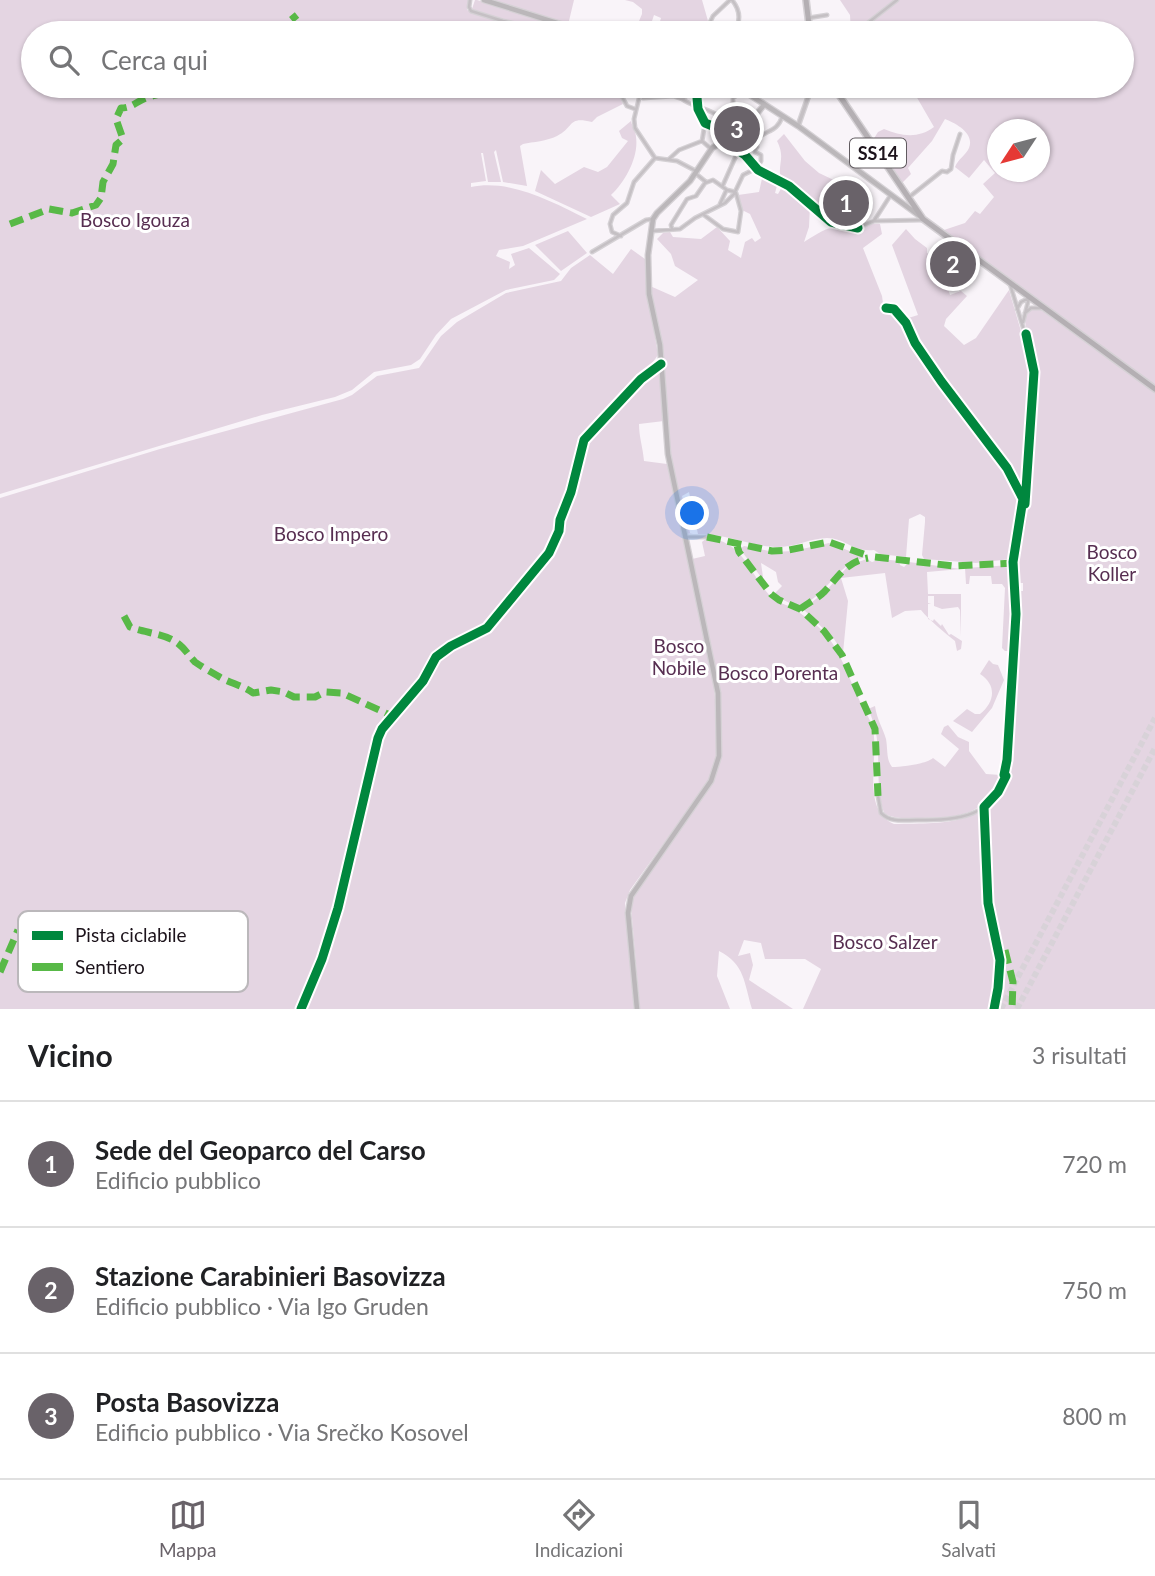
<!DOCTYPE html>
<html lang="it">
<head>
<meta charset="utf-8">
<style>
  :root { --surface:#fff; --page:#f2f2f2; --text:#202124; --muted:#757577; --line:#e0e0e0; --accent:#696269 }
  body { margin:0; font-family:Lato,sans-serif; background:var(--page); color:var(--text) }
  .compass { position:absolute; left:987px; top:119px; width:63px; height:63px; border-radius:50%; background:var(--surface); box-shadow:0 2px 5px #0004; rotate:234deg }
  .you { position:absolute; left:693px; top:514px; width:24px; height:24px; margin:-18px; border:5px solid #fff; border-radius:50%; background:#1a73e8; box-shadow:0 0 0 10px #1a73e833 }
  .badge { display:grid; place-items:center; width:46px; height:46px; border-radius:50%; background:var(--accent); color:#fff; font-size:23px; font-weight:700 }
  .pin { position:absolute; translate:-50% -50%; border:4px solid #fff; box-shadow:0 2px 7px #0006 }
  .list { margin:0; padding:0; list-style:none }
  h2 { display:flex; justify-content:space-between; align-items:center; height:91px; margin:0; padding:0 28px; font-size:30px }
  h2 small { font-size:23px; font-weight:400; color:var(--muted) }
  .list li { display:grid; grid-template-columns:46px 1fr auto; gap:21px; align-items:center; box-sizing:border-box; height:126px; padding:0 28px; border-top:2px solid var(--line) }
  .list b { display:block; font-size:26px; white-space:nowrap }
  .list p { margin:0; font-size:23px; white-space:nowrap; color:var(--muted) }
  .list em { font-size:23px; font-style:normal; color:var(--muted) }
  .icon { flex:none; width:38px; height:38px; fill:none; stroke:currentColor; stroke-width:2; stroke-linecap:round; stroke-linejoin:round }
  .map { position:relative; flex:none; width:1155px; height:1009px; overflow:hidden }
  .search { position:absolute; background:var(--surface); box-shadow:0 2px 5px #0004; left:21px; right:21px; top:21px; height:77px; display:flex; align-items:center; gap:18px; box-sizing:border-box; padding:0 24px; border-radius:38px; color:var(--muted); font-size:26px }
  .sheet { height:469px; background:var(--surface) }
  nav { display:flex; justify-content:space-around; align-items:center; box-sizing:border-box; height:98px; border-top:2px solid var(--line); background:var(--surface); font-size:19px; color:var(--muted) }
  nav a { display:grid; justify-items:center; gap:4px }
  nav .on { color:var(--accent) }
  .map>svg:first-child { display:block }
  .green { fill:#e4d5e2; fill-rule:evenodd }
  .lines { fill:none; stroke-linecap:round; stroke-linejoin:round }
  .motorway-tunnel { stroke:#d8d2d8; stroke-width:6; stroke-dasharray:6 3; stroke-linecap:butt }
  .minor-casing { stroke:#d5d1d5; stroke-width:5 }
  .tertiary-casing { stroke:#d5d1d5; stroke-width:6 }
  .secondary-casing { stroke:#d5d1d5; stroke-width:7 }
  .primary-casing { stroke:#d5d1d5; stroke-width:8 }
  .minor { stroke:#c5c0c4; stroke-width:2.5 }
  .tertiary { stroke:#c5c0c4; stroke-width:3.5 }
  .secondary { stroke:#bbb7ba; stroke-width:4.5 }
  .primary { stroke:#b4afb3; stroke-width:5 }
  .quiet { stroke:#58b947; stroke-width:7; stroke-dasharray:14 7; stroke-linecap:butt }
  .cycleway-casing { stroke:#fff; stroke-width:13 }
  .cycleway { stroke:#00873e; stroke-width:9 }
  .labels { text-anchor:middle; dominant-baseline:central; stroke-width:6; stroke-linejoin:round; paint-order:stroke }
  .shield { fill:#fff; stroke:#605a5f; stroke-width:2 }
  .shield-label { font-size:18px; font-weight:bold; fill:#1c131b }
  .park-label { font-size:19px; fill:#572e51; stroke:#fff }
  .key { fill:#fff; stroke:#bbb8bb; stroke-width:2 }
  .key-label { font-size:19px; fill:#1c131b }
</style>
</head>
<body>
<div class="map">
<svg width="1155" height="1009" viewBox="0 0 1155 1009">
  <rect width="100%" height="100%" fill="#f9f4f9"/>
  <path class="green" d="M0 0H469L467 10 511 25 507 33H33V86H614L623 104 597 117 592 122C567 116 575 127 557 136 547 141 533 142 523 144L520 146 527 186 503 182 496 150 494 152 501 182H488L483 153H481L486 181 471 183V187C511 179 552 202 587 219L523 246 499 250 496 256 510 262 509 269 515 265 511 254 529 248 560 274 554 280 506 290 451 319 436 335 420 359 411 365 374 372 352 390 335 397 262 415 0 494Z
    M475 0H477L582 33C545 33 507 21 472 9Z
    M489 0H574L568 25Z
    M625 0H702L708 21 703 33C687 33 673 33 658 28L661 18 654 15 648 33H634L642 14V9L633 2Z
    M840 0H1155V386L941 231 965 223 975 211 980 214 994 197 983 184 995 173 984 160 969 178 955 167C958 159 966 155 969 148 975 133 955 123 945 119L932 141 908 168 911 174 902 183 873 140 878 132 884 129C901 136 918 139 934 127L912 89 885 93 881 92 877 86H1122V33H851L850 15ZM998 130H1040V172H998Z
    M631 121C632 126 636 132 636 137 639 157 625 182 611 195L620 204 591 217 535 191 541 170 555 184 584 167 598 172 607 167 628 141 622 138 619 131Z
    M784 134 805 161 819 173 840 183 859 198 862 195 865 196C854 201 848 195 841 187L834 196 847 206 851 202V198L856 201 851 225 834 221 781 179C777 163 786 159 777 141Z
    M763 174 778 182 775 193 778 194 783 185 810 205 809 227 804 242C826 229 833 221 859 233 863 225 872 223 880 224L882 234 863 248 882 296 884 310H892L902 320 918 315 892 245 906 229 915 239 927 248V253L937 258 950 295 961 291 967 296 946 319 944 326 964 345 976 338 1009 290 1027 352 1030 369 1021 517 1011 559 976 563 924 559 922 555 925 522V517L920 514 909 519 906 557 880 554 874 550C851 552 846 538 827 538 811 538 796 547 779 547 751 547 726 533 698 534L689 492 682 496 690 533H693L687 534 671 461 661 340 650 286 675 297 698 280 675 266 671 254 657 239 663 233 670 232 673 237 701 239 717 227 730 241 728 250 741 258 745 242 752 238 755 242 761 238 750 214 742 210 738 195 759 192Z
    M568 231 587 253 561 271 535 245Z
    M631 249 645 259 646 283 658 355C652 364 619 406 612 409 609 411 605 411 602 413L601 420 582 439 555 535 549 551 522 586 486 627 448 645 434 656 421 680 386 719 380 730 337 906 320 958 299 1009H0V498L160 449 343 399 352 395 377 376 419 368 441 336 457 322 506 293 561 281 571 268 590 255 613 274Z
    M1032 309 1041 310 1155 393V1009H803L821 969 805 959H765L761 943 744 940 738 956 750 953 753 965 749 980 793 1009H752C744 983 745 964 719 951L717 976 730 1009H640L631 906 634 894 710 786 721 760 719 687 692 559 705 556 702 542 707 538C744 541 749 574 771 597 774 601 783 604 789 606 798 611 807 618 815 624 838 642 846 672 858 697 862 707 869 716 872 726 881 754 859 809 894 824 949 823 998 827 1012 761L1021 591H1023V583H1019L1018 558 1026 520 1036 375C1035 355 1022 333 1026 314Z
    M659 368 664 421 639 424C639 437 643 448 644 461L667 464 714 682 718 753 708 782 630 890 625 903 634 1009H306L324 969 345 904 381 741 388 725 425 684 438 658 459 644 491 628 551 554 562 530V521L573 490 584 443 616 411 636 387Z
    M829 543 865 557C834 566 828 596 798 607L773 595 782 586 778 582 776 572 761 563 763 577H761L740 549 744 546 774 552 793 551Z
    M867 559 872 562 881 559 899 561 900 565 904 567 909 562 961 569 927 572 928 594H961V637L960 610 958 607 942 609 934 606V596H928V603H931L928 604V619L933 621 934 619 941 626 942 624 949 635 951 634 962 641 961 649 957 651 955 641C945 633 929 620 921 610L905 611 892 618 885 573 841 578 848 601 843 653 834 639 803 609 825 592 849 565Z
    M1012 565C1012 590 1022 630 1008 651H1005L1002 648 1005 588 1002 584H992L991 576H970L969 584H966L965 568Z
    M989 660 993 664 998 665 1004 680 992 708 972 732 953 721 967 709 975 714H980C995 702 997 685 980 674Z
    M875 706C877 720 883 728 886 739 888 750 886 759 892 767 902 767 926 764 933 758L945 767 959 749 941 734 944 727 948 725 958 737 969 742V751L986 774 1001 775 1002 780C983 816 959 817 922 818 909 818 895 820 884 813 872 776 886 745 868 709Z"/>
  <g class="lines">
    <path class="motorway-tunnel" d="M1001 1009 1155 718
      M1017 1009 1155 748"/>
    <g class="minor-casing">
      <path id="minor" d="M470 0 469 7 471 11 503 21 554 33
        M732 0C741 11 741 22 733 33
        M808 18 827 15
        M705 33 713 16 730 0
        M855 33 897 0
        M616 86 627 106 635 109
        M642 86 634 119 635 128 655 158
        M786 86 794 88 801 86
        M643 98 673 96 682 99 701 86
        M682 99C694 108 710 108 721 118L715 127
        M720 117 733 107V98L744 90
        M705 123 715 127 725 141
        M744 132 757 147
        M727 140 745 155 758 170 789 186 831 222 858 228 874 221 922 220
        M702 141 711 149
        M655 158 677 161 696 171
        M669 159 679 150 702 141 705 123 698 109 696 86
        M695 173 706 182
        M723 185 735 158 740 151
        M908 198 942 171 947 172 951 169 953 155 960 134
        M720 204 726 191
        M704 215 723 229 738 232 741 211 736 193
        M874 221 890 196
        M672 229 671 225 687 199 696 196 705 183 713 180 727 190 735 192
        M652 231 680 229 695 218 725 203 734 194 743 175 757 168 761 161V155L755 152 759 137C769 130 778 130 782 117
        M621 236 612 232 610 224 613 215 627 203 634 182 655 158
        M592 252 646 220 653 219
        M1017 309 1021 302 1029 298
        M1025 313 1031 308H1041
        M1023 322 1029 298
        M686 537H707
        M878 796 881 813C891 823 904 820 917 820 958 820 995 818 1007 771L1018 611 1016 563 1024 521 1034 372 1032 357 1010 284"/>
    </g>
    <g class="tertiary-casing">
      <path id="tertiary" d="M798 126 812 86
        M301 1009 322 959 338 908 378 738 382 729 423 681 436 657 451 646 487 628 549 553 559 531 560 520 571 492 584 440 641 379 661 364"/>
    </g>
    <g class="secondary-casing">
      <path id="secondary" d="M484 0 589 33
        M736 86 798 126 921 217
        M637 1009 628 913 631 896 711 781 719 756 718 693 668 454 660 345 649 294 648 255 653 219 657 213 690 181 712 148 743 130 764 105"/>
    </g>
    <g class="primary-casing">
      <path id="primary" d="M806 0 810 33
        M833 86 923 219 1155 389"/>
    </g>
    <use href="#minor" class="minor"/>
    <use href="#tertiary" class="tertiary"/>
    <use href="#secondary" class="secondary"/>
    <use href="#primary" class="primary"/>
    <path class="quiet" d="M275 33 297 15
      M10 224 49 209 72 213 96 205 101 198 103 182 113 164 116 145 123 139 116 119 121 108C133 108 138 100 149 97 159 94 168 92 177 86
      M707 537 772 551 789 550 829 542 869 556
      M736 542 739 552 771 594 779 600 800 609 824 631 842 655 875 729 878 796
      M875 557 954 566 1016 563
      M800 609C808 603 817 599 824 592 839 576 846 562 868 558
      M124 616 130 627C145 633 162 633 176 642 184 647 189 656 195 662 202 667 211 672 218 676 229 683 242 685 253 693L271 690 284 692 294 697H315L325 692 342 693 392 716
      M1005 950 1013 982 1012 1009
      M0 972 18 930"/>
    <g class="cycleway-casing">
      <path id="cycleway" d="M696 86 698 109 705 123 715 127 725 141 745 155 758 170 789 186 831 222 858 228
        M886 308 894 309 906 323 915 343 941 381 1007 468 1023 499 1013 562 1016 614 1007 760 1004 775
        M1025 504 1034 372 1026 334
        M301 1009 322 959 338 908 378 738 382 729 423 681 436 657 451 646 487 628 549 553 559 531 560 520 571 492 584 440 641 379 661 364
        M994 1009 998 988 1000 960 988 903 984 807 998 792 1006 776"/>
    </g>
    <use href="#cycleway" class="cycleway"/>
  </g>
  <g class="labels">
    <rect class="shield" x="850" y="138.5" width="56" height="29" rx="5"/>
    <g class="shield-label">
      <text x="878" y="153">SS14</text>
    </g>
    <g class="park-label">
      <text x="135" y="219">Bosco Igouza</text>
      <text x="331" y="533">Bosco Impero</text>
      <text x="1112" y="551">Bosco<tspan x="1112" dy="22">Koller</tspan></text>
      <text x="679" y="645">Bosco<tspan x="679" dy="22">Nobile</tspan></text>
      <text x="778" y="672">Bosco Porenta</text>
      <text x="885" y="941">Bosco Salzer</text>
    </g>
  </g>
  <rect x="18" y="911" width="230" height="81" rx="10" class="key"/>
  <rect x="32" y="931" width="31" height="9" fill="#00873e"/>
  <rect x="32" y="963" width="31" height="8" fill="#58b947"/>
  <g class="key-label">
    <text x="75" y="942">Pista ciclabile</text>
    <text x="75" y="974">Sentiero</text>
  </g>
</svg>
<svg class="compass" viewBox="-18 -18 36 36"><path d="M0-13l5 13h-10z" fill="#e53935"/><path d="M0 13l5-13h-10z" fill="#757577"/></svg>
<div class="you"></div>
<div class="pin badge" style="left:846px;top:203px">1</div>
<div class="pin badge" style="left:953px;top:264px">2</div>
<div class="pin badge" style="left:737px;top:129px">3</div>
<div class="search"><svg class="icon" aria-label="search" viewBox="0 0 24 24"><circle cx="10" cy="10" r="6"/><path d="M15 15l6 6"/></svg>Cerca qui</div>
</div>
<section class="sheet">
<h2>Vicino<small>3 risultati</small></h2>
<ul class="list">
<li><span class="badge">1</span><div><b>Sede del Geoparco del Carso</b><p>Edificio pubblico</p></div><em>720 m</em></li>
<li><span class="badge">2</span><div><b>Stazione Carabinieri Basovizza</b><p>Edificio pubblico · Via Igo Gruden</p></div><em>750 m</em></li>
<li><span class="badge">3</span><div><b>Posta Basovizza</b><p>Edificio pubblico · Via Srečko Kosovel</p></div><em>800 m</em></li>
</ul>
</section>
<nav>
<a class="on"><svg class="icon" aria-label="map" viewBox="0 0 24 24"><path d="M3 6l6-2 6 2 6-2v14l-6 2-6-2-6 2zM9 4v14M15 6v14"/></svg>Mappa</a>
<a><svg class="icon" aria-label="directions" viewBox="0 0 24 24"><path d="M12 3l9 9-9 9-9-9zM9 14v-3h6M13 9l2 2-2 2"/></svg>Indicazioni</a>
<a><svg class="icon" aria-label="saved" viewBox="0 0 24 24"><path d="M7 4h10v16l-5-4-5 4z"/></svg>Salvati</a>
</nav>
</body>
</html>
